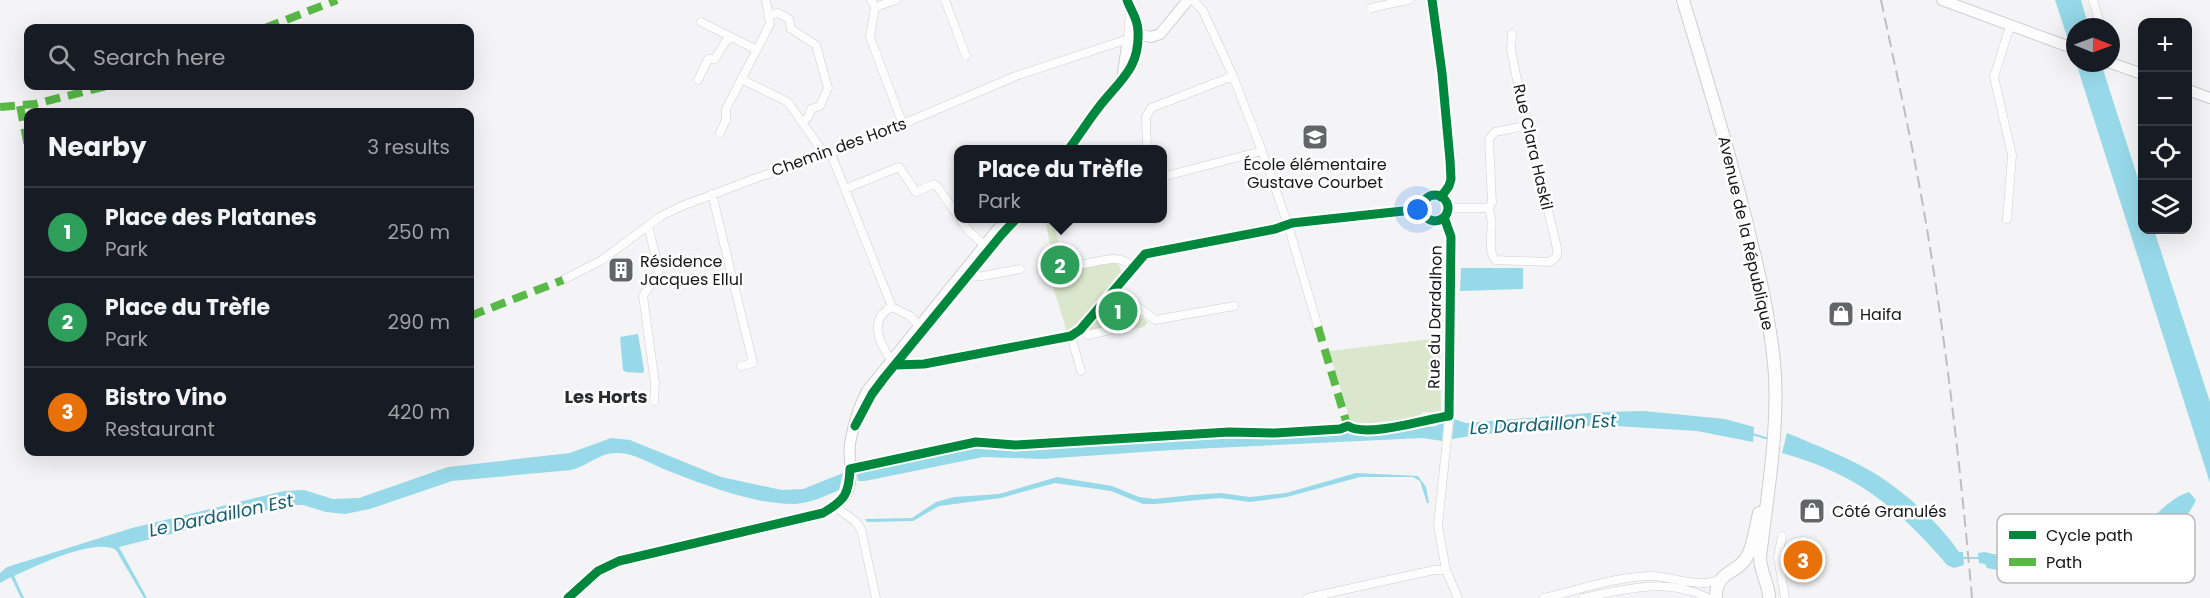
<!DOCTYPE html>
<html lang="en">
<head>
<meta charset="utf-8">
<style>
  :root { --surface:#171b24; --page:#20242c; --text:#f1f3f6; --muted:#9ea1a6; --line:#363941; --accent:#b1b3b5 }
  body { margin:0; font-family:Poppins,sans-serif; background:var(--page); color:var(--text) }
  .controls { position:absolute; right:18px; top:18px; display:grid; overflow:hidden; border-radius:12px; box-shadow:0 6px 24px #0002 }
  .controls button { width:54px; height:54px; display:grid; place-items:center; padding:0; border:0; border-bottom:2px solid var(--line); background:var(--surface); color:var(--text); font:30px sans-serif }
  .compass { position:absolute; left:2066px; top:18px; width:54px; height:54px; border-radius:50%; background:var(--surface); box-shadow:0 6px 24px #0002; rotate:91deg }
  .you { position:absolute; left:1418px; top:210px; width:21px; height:21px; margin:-15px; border:4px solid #fff; border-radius:50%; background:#1a73e8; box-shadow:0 0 0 9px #1a73e833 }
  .badge { display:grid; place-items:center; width:39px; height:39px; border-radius:50%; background:var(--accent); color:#fff; font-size:20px; font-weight:700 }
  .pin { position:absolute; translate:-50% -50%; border:3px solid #fff; box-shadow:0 2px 6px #0006 }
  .popup { position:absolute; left:954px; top:145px; width:213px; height:78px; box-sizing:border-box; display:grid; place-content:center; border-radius:12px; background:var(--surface); filter:drop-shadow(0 2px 4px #0005); font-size:20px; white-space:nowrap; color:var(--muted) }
  .popup b { font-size:22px; color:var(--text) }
  .popup::after { content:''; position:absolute; left:50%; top:100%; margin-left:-12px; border:12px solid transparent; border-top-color:var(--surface) }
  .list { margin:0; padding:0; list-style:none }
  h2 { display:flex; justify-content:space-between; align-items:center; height:78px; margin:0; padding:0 24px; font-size:26px }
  h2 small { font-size:20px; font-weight:400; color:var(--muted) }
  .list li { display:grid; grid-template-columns:39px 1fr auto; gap:18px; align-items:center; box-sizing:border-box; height:90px; padding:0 24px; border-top:2px solid var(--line) }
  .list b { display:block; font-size:22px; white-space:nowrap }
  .list p { margin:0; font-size:20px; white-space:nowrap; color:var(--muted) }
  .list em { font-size:20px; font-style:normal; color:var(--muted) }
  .icon { flex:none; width:33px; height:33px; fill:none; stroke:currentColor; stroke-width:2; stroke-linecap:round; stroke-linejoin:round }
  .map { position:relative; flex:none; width:2210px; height:598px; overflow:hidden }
  .search { position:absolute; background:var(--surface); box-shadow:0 6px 24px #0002; left:24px; top:24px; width:450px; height:66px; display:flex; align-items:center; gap:15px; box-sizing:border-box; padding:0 21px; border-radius:12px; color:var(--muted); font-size:22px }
  .panel { position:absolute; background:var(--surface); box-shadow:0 6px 24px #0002; left:24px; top:108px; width:450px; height:348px; border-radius:12px }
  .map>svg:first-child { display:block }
  .green { fill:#dbe7cd }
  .water { fill:#97d9e9 }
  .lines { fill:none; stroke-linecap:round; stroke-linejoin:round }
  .stream { stroke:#97d9e9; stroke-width:2 }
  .street-casing { stroke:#ceced0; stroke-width:9 }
  .secondary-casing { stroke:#ceced0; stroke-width:12 }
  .primary-casing { stroke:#ceced0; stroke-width:14 }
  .street { stroke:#fdfdfe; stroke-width:8 }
  .secondary { stroke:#fdfdfe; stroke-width:10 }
  .primary { stroke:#fdfdfe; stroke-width:12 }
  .rail { stroke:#bebebf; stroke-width:2; stroke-dasharray:12 6; stroke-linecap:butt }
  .quiet { stroke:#58b947; stroke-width:8; stroke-dasharray:15 8; stroke-linecap:butt }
  .cycleway-casing { stroke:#fff; stroke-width:13 }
  .cycleway { stroke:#00873e; stroke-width:9 }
  .labels { text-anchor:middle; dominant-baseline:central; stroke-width:5; stroke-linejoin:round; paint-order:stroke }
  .street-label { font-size:16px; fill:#151617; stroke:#fff }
  .poi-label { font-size:16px; fill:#151617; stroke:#fff; text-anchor:start }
  .neighbourhood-label { font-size:18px; font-weight:bold; fill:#2a2b2e; stroke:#fff }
  .water-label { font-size:18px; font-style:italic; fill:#126171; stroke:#fff }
  .key { fill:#fff; stroke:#b9b9b9; stroke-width:1.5 }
  .key-label { font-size:16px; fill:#151617 }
</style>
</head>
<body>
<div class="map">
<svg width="2210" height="598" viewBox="0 0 2210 598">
  <rect width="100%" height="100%" fill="#f4f4f6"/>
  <path class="green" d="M1045 219H1053L1061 257 1079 268 1114 261C1118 264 1121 266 1121 272 1120 281 1080 321 1072 330L1067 332 1045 261 1053 259Z
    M1114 298 1120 300 1148 322 1144 327 1113 333 1111 327 1089 332 1085 330Z
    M1440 338 1441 411 1434 413 1423 412 1418 418 1363 424 1351 423 1329 351Z"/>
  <path class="water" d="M2055 0H2081L2089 27H2075V61Z
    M2076 63H2101L2142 191V230H2154L2210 402V483Z
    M1461 268H1523V289L1460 291Z
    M638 334 644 370 643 373 626 372 623 370 620 337Z
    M1644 411 1725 419 1754 427 1753 442 1697 431 1599 425 1483 434 1452 439 1454 419 1466 423 1601 412Z
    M1444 419 1442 441 1423 438 1172 450 1042 459 983 457 865 481H858L856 471 862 468 976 445 1038 448 1229 435H1267L1391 430 1436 426Z
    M1787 433C1816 445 1852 459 1879 476 1908 495 1939 523 1959 552H1963L1964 565 1954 568 1947 565C1899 508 1855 473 1782 453Z
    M611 438 630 440 721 477 782 490 803 489 843 473 839 490C826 496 810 503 795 504 756 505 702 484 666 470 651 464 634 453 618 453 600 452 588 466 571 470L452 481 370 509 345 514 326 512 303 505H287L119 547 147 598H144L116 550C95 537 36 566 14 576L24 598H21L11 577 0 583V573L7 567 132 528 284 491 304 490 333 499 359 498 448 467 570 453Z
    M1356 473 1418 476 1426 487 1429 503H1427L1420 481 1413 477H1360L1287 497 1250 502 1220 498 1155 504H1143L1111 491 1055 483 1001 498 939 506 913 521 867 522 865 519 912 518 936 502 954 497 999 494 1057 477 1112 486 1139 497 1154 499 1191 495 1221 493 1250 497 1286 493Z
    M2189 492 2196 500C2187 519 2170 537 2153 549 2139 560 2123 573 2106 579 2077 590 2017 574 1987 568L1985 564 1979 563 1978 553 1985 552C2013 559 2074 567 2100 557 2114 551 2127 541 2138 531 2155 517 2168 499 2189 492Z"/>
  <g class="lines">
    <path class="stream" d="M1752 434 1769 439
      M1961 558H1979"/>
    <g class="street-casing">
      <path id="street" d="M871 0 875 7 870 37 903 125
        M945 0 966 56
        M1127 0 1135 16 1138 36
        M1193 0 1203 11 1233 76 1262 151 1288 225 1318 327
        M1392 0 1393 3 1409 0
        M1432 0 1442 73 1450 160 1451 179 1449 186 1441 197
        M2093 0 2101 27
        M875 7 896 0
        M1371 8 1393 3
        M770 15 778 13 789 19 791 29 816 45 828 88 820 106 811 109 809 116 803 122
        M701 22 757 50
        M741 79 788 102 825 155
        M698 80 708 59H715L729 36
        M720 133 726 120V109L770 24 766 0
        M1147 150 1146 117 1151 108 1233 76
        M831 154 892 307
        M1162 177 1262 151
        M845 189 899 167 916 192 934 184 937 186 958 216
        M712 194 753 363 741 366
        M1422 208a13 13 0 1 1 26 0a13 13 0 1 1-26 0Z
        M1448 208H1488
        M1488 208C1497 224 1485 246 1495 260L1549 262C1556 259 1558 256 1557 248L1516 75 1511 49 1512 34
        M1488 208 1492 203 1489 139 1495 132 1520 127 1529 131
        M1444 217 1451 237 1449 419 1438 526 1446 570 1458 598
        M960 218 968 230 985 246
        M2007 219 2012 155 1994 77 2010 26
        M647 227 649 230 659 269 658 273 643 296 655 383 654 401
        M1084 264C1102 261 1119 253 1133 267
        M967 277 983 276 1020 269
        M563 280 602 260 661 216 682 206 759 177 851 146 1016 76 1128 39 1130 8
        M1114 288 1155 320 1234 306
        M1080 330 1088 335 1110 330
        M1071 336 1081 371
        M891 360C879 343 868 319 892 307L910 316 919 326
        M896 365 924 364 1071 336 1080 330 1145 254 1275 229 1292 223 1422 209
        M834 506 855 521 861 529 876 598
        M1782 536 1778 557 1785 598
        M1307 598 1434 570H1446
        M1544 598C1579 590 1617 576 1653 576 1674 577 1702 589 1720 579
        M1583 598C1625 589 1667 577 1708 598"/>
    </g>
    <g class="secondary-casing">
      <path id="secondary" d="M1942 0 2075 49
        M2111 63 2142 74
        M1123 73 1128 39 1142 35 1151 37 1160 34 1188 0
        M2188 90 2210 98
        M1068 150C1079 136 1088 121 1098 108 1121 78 1133 77 1138 36
        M568 598 598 571 619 561 823 513C831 508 840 503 845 496 855 482 848 460 850 444 853 425 858 408 867 391L997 230 1010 218"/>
    </g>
    <g class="primary-casing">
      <path id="primary" d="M1683 0C1707 80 1732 160 1751 241 1762 285 1772 330 1775 375 1778 436 1767 497 1760 557 1760 572 1769 584 1769 598
        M1716 598C1715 570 1739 574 1748 555 1754 542 1756 526 1759 513"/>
    </g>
    <use href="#street" class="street"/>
    <use href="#secondary" class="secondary"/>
    <use href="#primary" class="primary"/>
    <path class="rail" d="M1881 0C1899 85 1918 169 1931 254 1949 368 1962 483 1972 598"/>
    <path class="quiet" d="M265 28 337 0
      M20 106 28 146
      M0 107 35 104 107 86
      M470 316 563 280
      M1318 327 1346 421 1351 428"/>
    <g class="cycleway-casing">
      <path id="cycleway" d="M1432 0 1442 73 1450 160 1451 179 1449 186 1441 197
        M1068 150C1079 136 1088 121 1099 107 1119 81 1140 69 1138 31 1138 19 1131 11 1127 0
        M1422 208a13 13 0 1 1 26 0a13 13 0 1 1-26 0Z
        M896 365 924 364 1071 336 1080 330 1145 254 1275 229 1292 223 1422 209
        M855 426 872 394 884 378 1002 234 1017 218
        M568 598 598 571 619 561 823 513C845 500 849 494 850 469L976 442 1015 445 1229 432 1275 433 1340 429 1348 426C1367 438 1426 419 1449 416L1451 237 1444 217"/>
    </g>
    <use href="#cycleway" class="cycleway"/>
  </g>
  <defs>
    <g id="school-square" transform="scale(1.35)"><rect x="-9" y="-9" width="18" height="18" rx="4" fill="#636465" stroke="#fff"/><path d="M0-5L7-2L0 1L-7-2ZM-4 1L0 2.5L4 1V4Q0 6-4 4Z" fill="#fff"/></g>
    <g id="building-square" transform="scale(1.35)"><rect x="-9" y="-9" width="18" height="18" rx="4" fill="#636465" stroke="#fff"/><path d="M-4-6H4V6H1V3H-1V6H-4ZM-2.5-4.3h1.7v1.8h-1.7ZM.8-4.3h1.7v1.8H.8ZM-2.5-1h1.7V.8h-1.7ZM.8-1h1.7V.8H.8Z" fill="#fff"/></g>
    <g id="shop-square" transform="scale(1.35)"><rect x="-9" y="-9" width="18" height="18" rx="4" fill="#636465" stroke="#fff"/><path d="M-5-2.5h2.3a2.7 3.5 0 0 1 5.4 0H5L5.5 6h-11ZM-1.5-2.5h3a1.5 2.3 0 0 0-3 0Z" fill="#fff"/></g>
  </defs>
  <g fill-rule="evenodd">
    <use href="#school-square" x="1315" y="137"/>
    <use href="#building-square" x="621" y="270"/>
    <use href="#shop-square" x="1841" y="314"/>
    <use href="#shop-square" x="1812" y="511"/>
  </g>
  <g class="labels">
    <g class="street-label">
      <text transform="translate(839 147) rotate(-20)">Chemin des Horts</text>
      <text transform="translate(1533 147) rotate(77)">Rue Clara Haskil</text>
      <text transform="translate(1746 233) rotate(77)">Avenue de la République</text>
      <text transform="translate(1435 317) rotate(-89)">Rue du Dardalhon</text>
    </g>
    <g class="poi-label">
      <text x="1315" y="164" text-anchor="middle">École élémentaire<tspan x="1315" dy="18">Gustave Courbet</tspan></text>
      <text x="640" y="261">Résidence<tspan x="640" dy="18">Jacques Ellul</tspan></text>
      <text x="1860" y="314">Haifa</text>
      <text x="1832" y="511">Côté Granulés</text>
    </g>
    <g class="neighbourhood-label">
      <text x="606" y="396">Les Horts</text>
    </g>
    <g class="water-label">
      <text transform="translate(1543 424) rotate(-3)">Le Dardaillon Est</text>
      <text transform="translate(221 515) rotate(-12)">Le Dardaillon Est</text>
    </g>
  </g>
  <rect x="1997" y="514" width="198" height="69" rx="9" class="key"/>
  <rect x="2009" y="531" width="27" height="8" fill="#00873e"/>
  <rect x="2009" y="558" width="27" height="8" fill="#58b947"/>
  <g class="key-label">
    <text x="2046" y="541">Cycle path</text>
    <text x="2046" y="568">Path</text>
  </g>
</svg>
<div class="controls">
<button>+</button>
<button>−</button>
<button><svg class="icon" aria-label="locate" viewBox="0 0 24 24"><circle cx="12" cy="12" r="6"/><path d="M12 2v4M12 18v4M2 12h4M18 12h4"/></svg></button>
<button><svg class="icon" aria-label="layers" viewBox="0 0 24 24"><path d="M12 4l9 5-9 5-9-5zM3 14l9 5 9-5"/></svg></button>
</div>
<svg class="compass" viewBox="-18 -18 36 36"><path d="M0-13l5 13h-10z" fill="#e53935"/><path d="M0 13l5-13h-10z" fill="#9ea1a6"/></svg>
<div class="you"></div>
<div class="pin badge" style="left:1118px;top:311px;background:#2e9e5b">1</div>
<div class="pin badge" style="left:1060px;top:265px;background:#2e9e5b">2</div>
<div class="popup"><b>Place du Trèfle</b>Park</div>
<div class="pin badge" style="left:1803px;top:560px;background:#e8710a">3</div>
<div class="search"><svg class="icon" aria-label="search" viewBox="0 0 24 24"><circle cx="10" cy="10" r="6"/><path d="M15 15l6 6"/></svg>Search here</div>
<section class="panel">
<h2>Nearby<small>3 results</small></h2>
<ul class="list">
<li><span class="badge" style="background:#2e9e5b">1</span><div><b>Place des Platanes</b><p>Park</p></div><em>250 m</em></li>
<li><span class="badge" style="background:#2e9e5b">2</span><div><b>Place du Trèfle</b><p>Park</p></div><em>290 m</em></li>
<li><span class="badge" style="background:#e8710a">3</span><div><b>Bistro Vino</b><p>Restaurant</p></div><em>420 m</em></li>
</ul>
</section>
</div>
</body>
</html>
